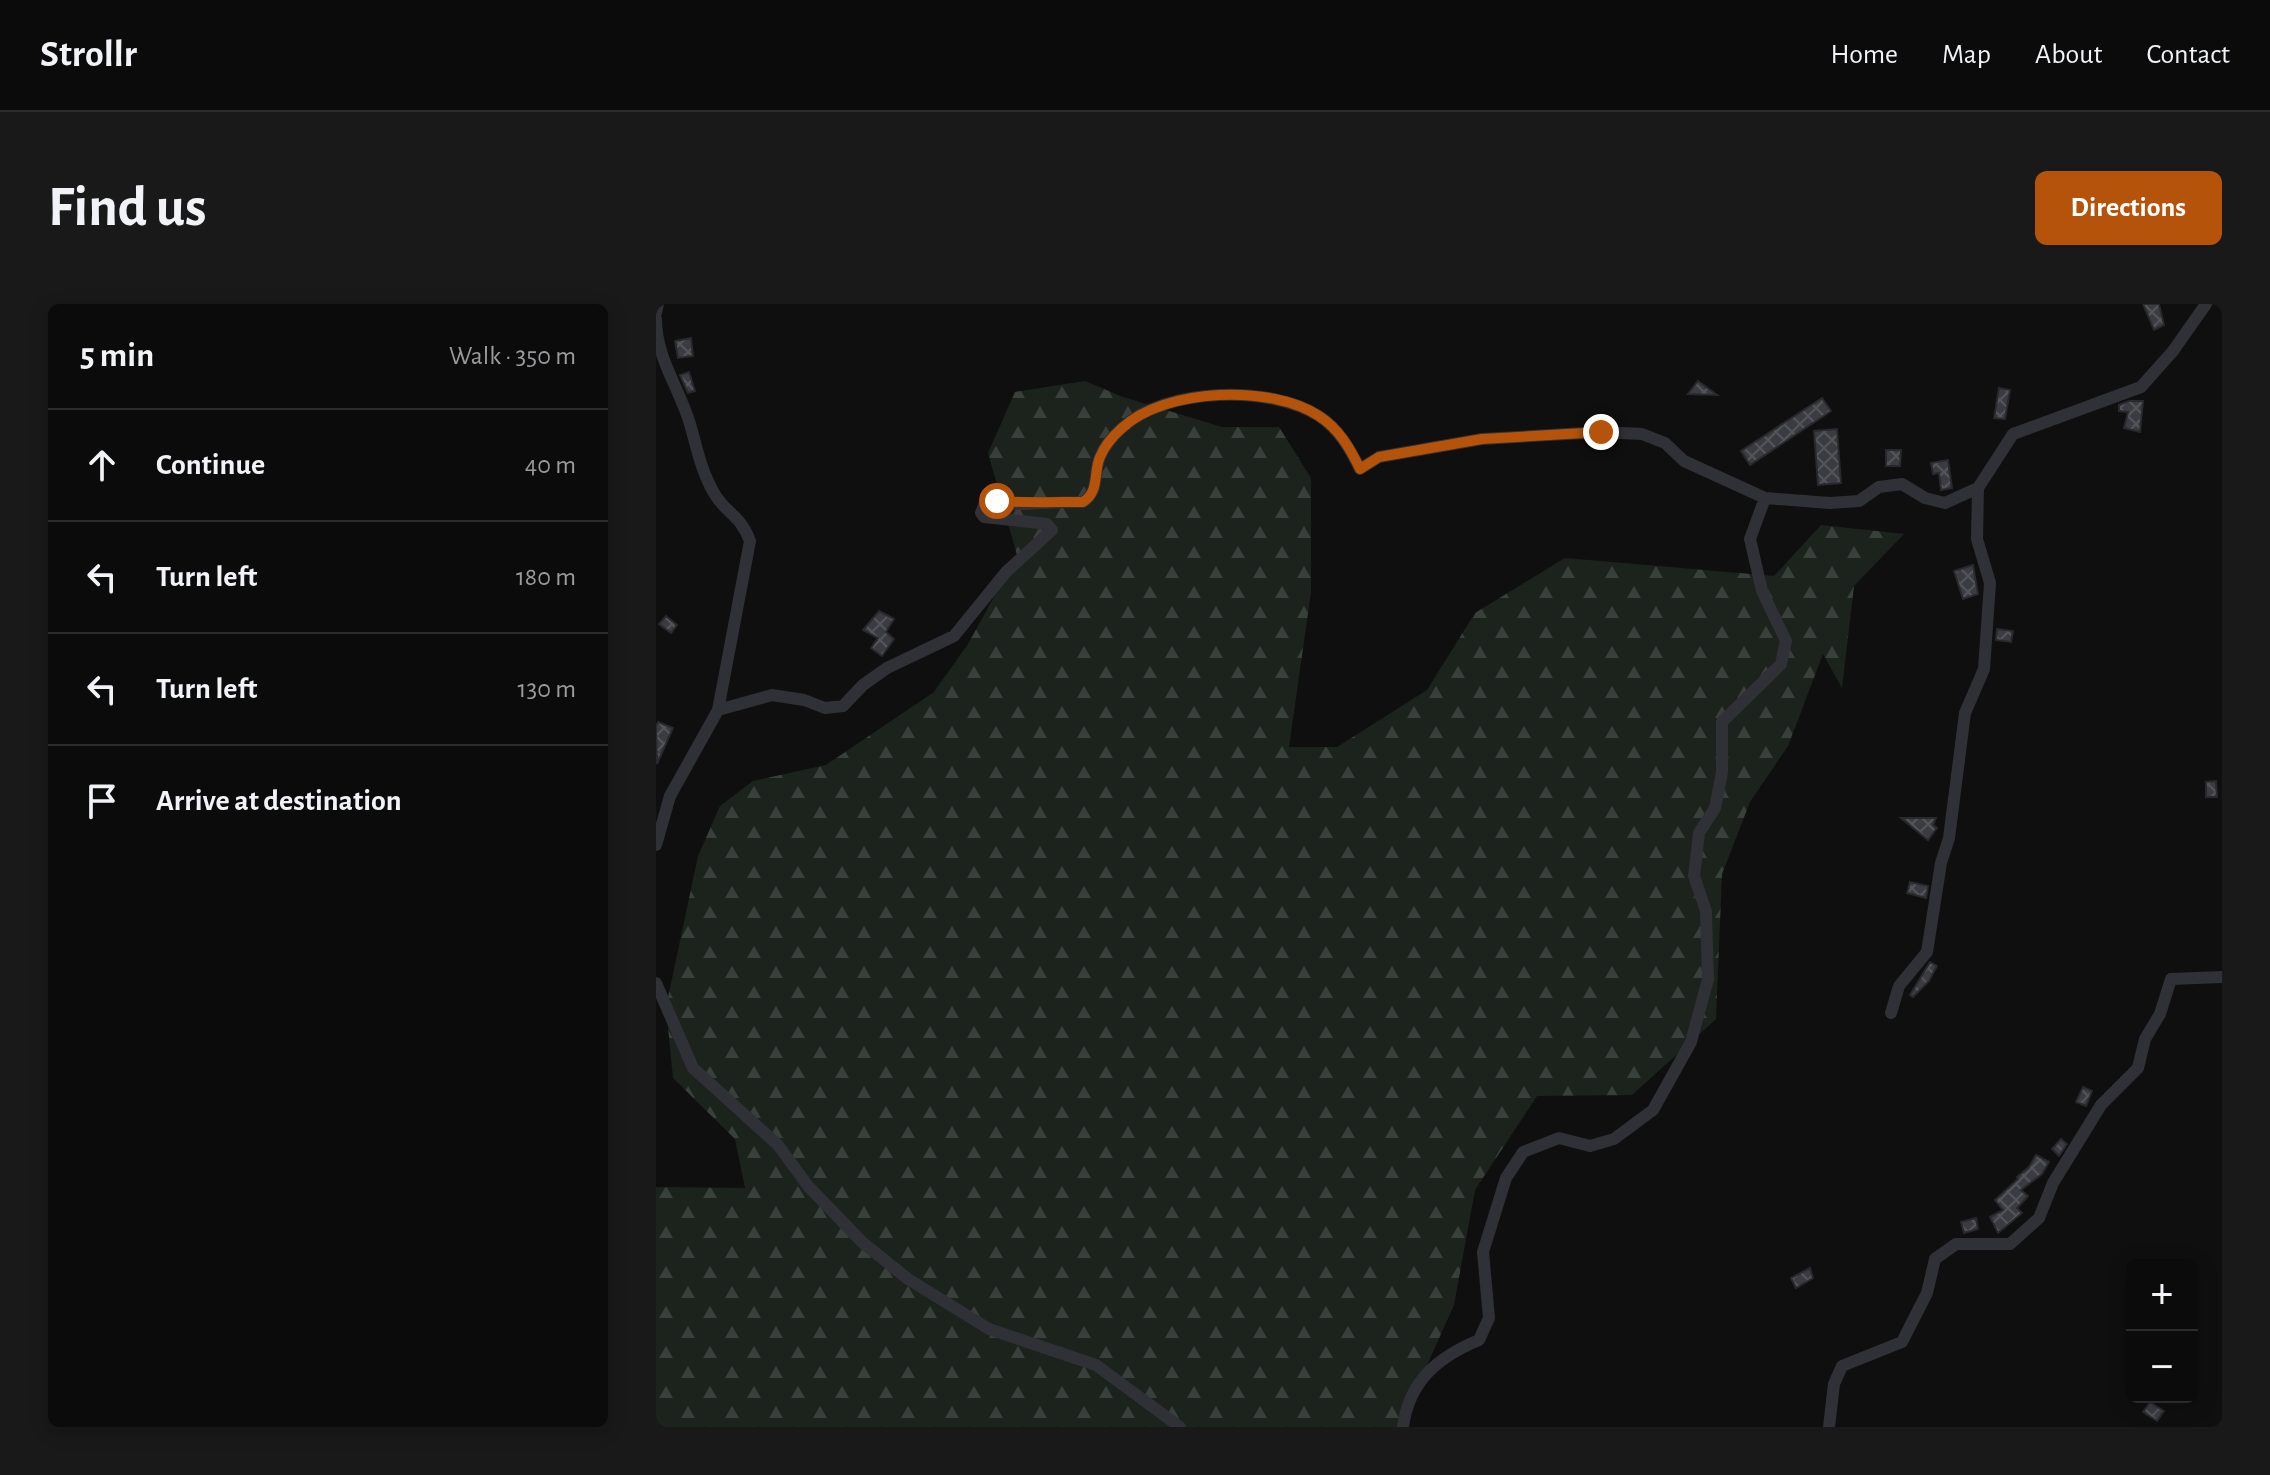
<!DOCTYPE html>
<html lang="en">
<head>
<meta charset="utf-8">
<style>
  :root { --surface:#0b0b0c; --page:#19191a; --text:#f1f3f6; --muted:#9a9b9d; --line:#2b2b2d; --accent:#b45309 }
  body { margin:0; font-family:"Alegreya Sans",sans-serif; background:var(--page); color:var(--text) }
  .controls { position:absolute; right:24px; bottom:24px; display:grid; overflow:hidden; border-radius:12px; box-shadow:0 4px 20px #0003 }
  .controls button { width:72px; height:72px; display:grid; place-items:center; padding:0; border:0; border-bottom:2px solid var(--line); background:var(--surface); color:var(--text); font:40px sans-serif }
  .stop { position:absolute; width:24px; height:24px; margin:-18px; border:6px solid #b45309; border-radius:50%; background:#fff }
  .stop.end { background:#b45309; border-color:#fff; box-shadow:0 2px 8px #0008 }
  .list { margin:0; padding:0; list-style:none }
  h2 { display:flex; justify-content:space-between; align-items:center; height:104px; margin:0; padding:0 32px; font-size:34px }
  h2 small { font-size:26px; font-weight:400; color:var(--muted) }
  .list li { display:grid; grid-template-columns:52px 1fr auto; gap:24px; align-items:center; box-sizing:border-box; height:112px; padding:0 32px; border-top:2px solid var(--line) }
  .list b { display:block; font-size:30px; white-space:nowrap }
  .list em { font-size:26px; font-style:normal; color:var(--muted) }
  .icon { flex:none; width:44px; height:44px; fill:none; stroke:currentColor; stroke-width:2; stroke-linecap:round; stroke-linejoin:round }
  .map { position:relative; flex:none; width:1566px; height:1123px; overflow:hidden; border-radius:12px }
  header { display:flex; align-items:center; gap:48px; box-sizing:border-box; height:112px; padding:0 40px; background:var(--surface); border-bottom:2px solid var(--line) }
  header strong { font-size:38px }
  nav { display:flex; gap:44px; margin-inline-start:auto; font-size:28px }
  .intro { display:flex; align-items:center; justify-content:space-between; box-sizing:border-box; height:192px; padding:0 48px }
  h1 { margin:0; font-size:56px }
  .button { padding:20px 36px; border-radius:12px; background:var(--accent); color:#fff; font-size:28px; font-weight:700 }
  main { display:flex; gap:48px; padding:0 48px }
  aside { flex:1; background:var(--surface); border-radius:12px; box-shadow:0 4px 20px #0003 }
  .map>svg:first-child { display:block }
  .forest { fill:url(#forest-firs) }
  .building { fill:url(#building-cross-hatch); stroke:#29292d; stroke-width:2 }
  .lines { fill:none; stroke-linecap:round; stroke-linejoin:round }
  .minor { stroke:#303136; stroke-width:12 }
  .route { stroke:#b45309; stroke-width:10 }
</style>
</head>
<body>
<header>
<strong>Strollr</strong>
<nav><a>Home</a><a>Map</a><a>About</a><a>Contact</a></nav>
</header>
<div class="intro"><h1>Find us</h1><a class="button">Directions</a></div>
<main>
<aside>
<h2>5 min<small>Walk · 350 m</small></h2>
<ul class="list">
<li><svg class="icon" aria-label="ahead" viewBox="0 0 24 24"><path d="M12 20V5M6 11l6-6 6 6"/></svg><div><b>Continue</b></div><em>40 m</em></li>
<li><svg class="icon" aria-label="left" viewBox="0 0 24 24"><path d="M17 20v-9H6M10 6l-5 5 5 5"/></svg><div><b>Turn left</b></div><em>180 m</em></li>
<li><svg class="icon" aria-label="left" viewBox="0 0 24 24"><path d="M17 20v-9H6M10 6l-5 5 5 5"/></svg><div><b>Turn left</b></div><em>130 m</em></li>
<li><svg class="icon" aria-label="arrive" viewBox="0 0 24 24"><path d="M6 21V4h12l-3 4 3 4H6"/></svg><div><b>Arrive at destination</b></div></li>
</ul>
</aside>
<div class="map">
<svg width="1566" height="1123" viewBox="0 0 1566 1123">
  <defs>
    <pattern id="forest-firs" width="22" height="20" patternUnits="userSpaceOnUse" patternTransform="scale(2)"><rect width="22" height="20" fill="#1b231c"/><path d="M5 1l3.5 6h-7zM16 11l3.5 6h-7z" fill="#39403b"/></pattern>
    <pattern id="building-cross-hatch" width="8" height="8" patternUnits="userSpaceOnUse" patternTransform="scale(2)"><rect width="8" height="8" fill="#3b3c41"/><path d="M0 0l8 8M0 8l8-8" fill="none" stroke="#54555a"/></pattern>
  </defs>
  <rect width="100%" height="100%" fill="#0f0f10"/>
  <path class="forest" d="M429 77 467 93 566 123H623L655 174V288L633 443H681L771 386 819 309 909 254 1118 272 1165 221 1248 230 1198 282 1186 384 1167 350 1132 442 1094 498 1066 570 1060 715 976 791 881 792 819 886 798 1001 767 1070 749 1123H0V883L89 884 79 835 17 774 10 703 42 552 64 502 97 477 170 461 278 388 312 340 361 251 332 149 359 88Z"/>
  <path class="building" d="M1487 0H1503L1508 21 1498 26Z
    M35 34 37 52 22 54 19 37Z
    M33 68 39 87 32 89 24 71Z
    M1042 77 1061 91 1032 90Z
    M1343 84 1354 86 1349 115 1338 114Z
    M1166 94 1175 107 1094 161 1085 147Z
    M1473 97H1487L1484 128 1468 124 1472 108 1463 107V101Z
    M1181 125 1185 179 1162 181 1158 127Z
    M1230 146H1245L1244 162H1230Z
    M1292 156 1296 184 1285 186 1283 169 1277 170 1275 159Z
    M1317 261 1322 290 1307 295 1298 267Z
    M223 307 238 315 230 328 238 335 226 352 215 344 222 334 207 326Z
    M10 312 21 321 15 329 3 320Z
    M1341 325 1357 327 1355 338 1340 336Z
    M2 418 17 424 1 460 0 423Z
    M1560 477 1561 493H1550V478Z
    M1245 514H1280L1277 521 1281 524 1272 536Z
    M1254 578 1272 582 1270 594 1251 589Z
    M1274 658 1281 662 1273 677 1257 693 1254 691Z
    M1427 783 1436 787 1430 802 1420 798Z
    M1405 835 1411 840 1403 852 1396 845Z
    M1380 851 1393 858 1386 870 1365 886 1372 892 1361 904 1366 909 1342 929 1334 913 1347 906 1339 896 1362 875 1361 873 1373 863Z
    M1320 914 1322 925 1308 929 1305 918Z
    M1154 964 1157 974 1140 984 1135 974Z
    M1494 1098 1508 1107 1501 1117 1487 1108Z"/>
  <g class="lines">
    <path class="minor" d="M0 9 2 0
      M0 15C0 54 23 83 34 120 41 144 45 167 58 189 70 210 84 210 94 237L62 406 14 492 0 541
      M62 406 116 391 148 396 169 404 187 402 207 381 231 364 298 332 350 268 396 226 391 220 328 213 325 209 328 201C342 194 353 201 367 200 388 199 406 198 427 198 444 187 437 169 444 153 448 143 457 132 466 124 509 83 615 81 663 112 683 125 694 145 704 165L723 153 826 135 945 128 986 130 1009 139 1028 157 1109 194 1174 199 1203 197 1223 183 1246 180 1269 194 1289 199 1322 184 1357 130 1485 83 1517 47 1550 0
      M0 679 37 764 122 841 152 882 206 938 252 975 333 1025 440 1061 524 1123
      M1235 709 1243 682 1271 648 1285 559 1293 534 1309 409 1328 365 1334 279 1321 235 1322 184
      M747 1123C753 1077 782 1053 823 1036L833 1014 827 948 850 874 867 848 903 834 934 842 958 835 997 806 1035 738 1052 675 1050 607 1038 572 1043 529 1059 504 1066 468V418L1125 360 1130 337 1106 287 1094 235 1109 194
      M1173 1123 1178 1080 1186 1062 1246 1038 1271 989 1279 955 1300 940H1354L1383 914 1397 879 1445 801 1482 764 1489 735 1504 710 1515 675 1566 673"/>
  </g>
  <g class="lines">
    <path class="route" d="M341 197C370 199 399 198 427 198 444 187 437 169 444 153 448 143 457 132 466 124 509 84 615 80 663 112 683 125 694 144 704 165L723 153 826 135 945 128"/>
  </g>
</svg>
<div class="controls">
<button>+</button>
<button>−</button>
</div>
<div class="stop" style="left:341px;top:197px"></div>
<div class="stop end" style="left:945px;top:128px"></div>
</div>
</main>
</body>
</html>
